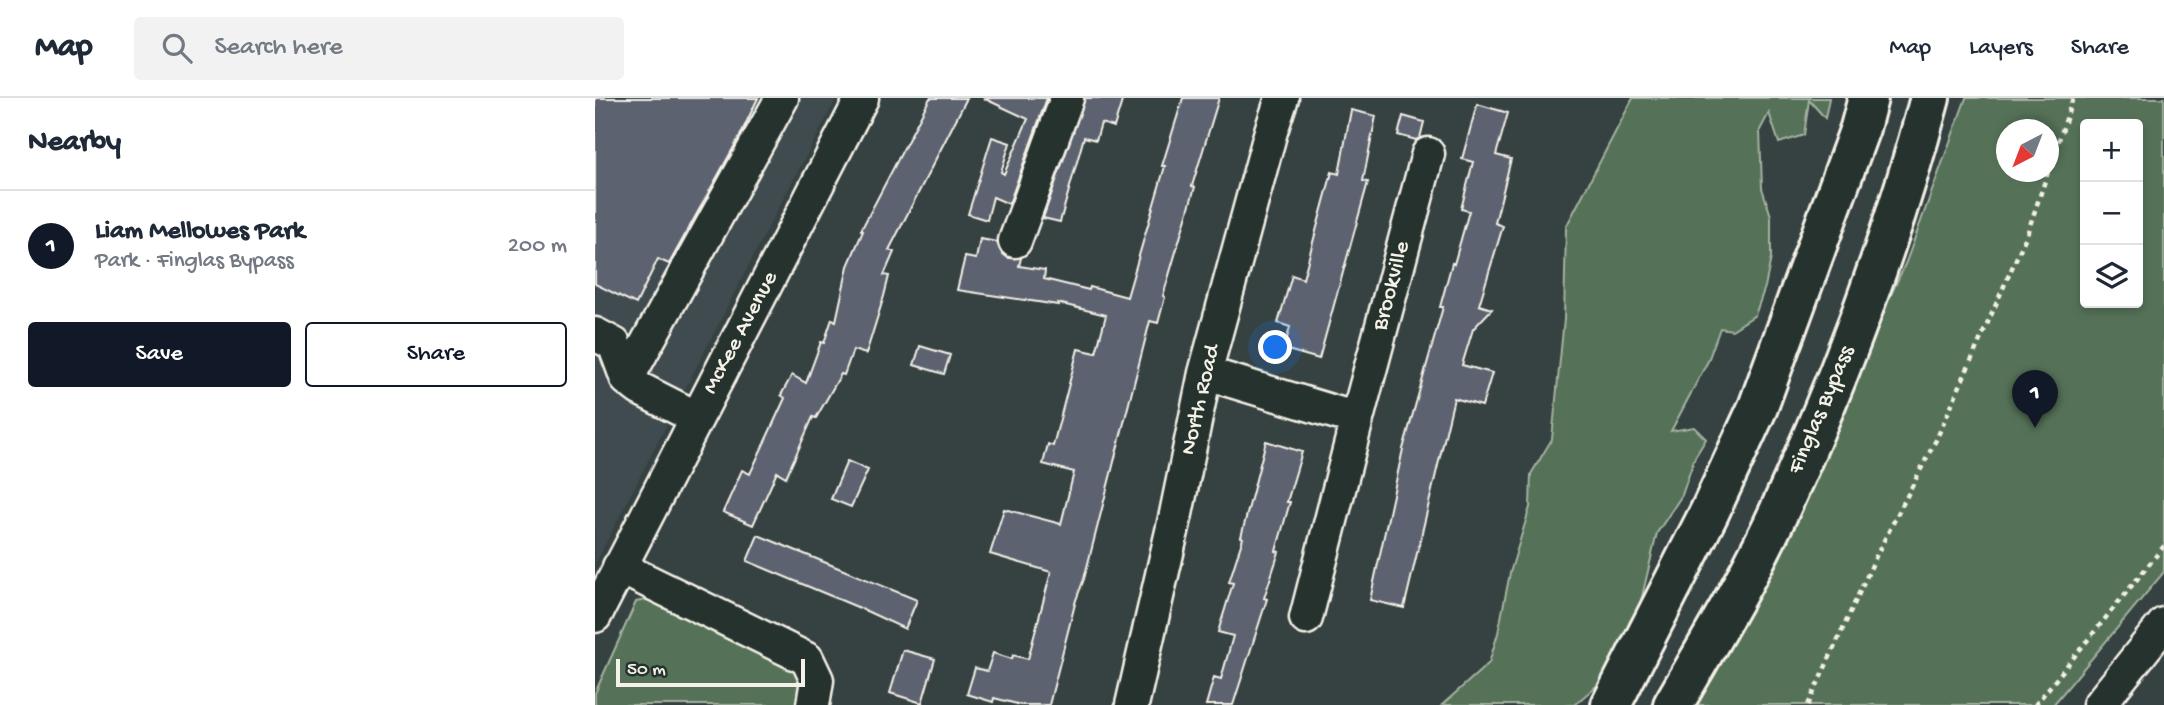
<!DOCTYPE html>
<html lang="en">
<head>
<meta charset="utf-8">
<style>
  :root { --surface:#fff; --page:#f2f2f3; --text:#1f2937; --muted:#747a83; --line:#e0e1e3; --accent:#111827 }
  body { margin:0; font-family:"Gochi Hand",sans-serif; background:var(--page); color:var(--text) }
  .controls { position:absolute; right:21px; top:21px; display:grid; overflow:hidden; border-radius:7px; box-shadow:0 4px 10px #0003 }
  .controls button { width:63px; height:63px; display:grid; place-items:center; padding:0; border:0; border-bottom:2px solid var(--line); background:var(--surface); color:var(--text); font:35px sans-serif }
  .compass { position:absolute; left:1401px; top:21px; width:63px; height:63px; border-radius:50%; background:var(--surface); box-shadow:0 4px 10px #0003; rotate:222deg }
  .scale { position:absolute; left:21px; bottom:18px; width:189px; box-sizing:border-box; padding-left:7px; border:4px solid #f4f1e8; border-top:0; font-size:19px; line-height:24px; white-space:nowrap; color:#f4f1e8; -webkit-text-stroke:5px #26332d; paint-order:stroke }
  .you { position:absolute; left:681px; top:250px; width:24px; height:24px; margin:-18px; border:5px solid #fff; border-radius:50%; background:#1a73e8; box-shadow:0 0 0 10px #1a73e833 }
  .badge { display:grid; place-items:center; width:46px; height:46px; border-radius:50%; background:var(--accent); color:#fff; font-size:23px; font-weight:700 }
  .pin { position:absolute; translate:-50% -58px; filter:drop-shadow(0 2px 4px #0008) }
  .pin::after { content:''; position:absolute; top:37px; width:24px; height:21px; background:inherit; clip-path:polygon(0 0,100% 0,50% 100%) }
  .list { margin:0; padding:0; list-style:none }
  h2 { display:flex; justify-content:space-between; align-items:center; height:91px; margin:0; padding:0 28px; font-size:30px }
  h2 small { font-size:23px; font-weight:400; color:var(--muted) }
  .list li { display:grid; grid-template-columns:46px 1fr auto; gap:21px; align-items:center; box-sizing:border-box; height:112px; padding:0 28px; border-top:2px solid var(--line) }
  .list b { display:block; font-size:26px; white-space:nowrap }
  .list p { margin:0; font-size:23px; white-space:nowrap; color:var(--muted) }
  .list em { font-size:23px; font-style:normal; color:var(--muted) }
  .actions { display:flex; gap:14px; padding:21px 28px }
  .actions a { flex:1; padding:16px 0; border:2px solid var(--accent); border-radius:7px; text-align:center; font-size:24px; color:var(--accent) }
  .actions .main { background:var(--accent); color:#fff }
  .icon { flex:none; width:38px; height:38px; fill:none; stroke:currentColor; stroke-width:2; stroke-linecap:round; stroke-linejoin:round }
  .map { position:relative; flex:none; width:1569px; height:607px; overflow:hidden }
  header { display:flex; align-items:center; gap:42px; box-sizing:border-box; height:98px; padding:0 35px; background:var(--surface); border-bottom:2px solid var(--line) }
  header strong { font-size:33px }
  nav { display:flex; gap:38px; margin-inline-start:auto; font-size:24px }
  .search { width:490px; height:63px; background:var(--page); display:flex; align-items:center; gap:18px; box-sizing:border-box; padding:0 24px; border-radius:7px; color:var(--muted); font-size:26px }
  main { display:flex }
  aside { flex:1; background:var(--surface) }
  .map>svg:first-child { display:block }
  .built { fill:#414b4f }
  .green { fill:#557259; stroke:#a4b2a0; stroke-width:2; fill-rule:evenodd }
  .building { fill:#5b6270; stroke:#f4f1e8; stroke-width:2 }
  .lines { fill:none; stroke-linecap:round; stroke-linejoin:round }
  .minor-casing { stroke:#f4f1e8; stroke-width:37 }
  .major-casing { stroke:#f4f1e8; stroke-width:44 }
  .path { stroke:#f4f1e8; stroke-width:4.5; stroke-dasharray:5 5; stroke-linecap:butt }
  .minor { stroke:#26332d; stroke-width:32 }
  .major { stroke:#26332d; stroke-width:38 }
  .labels { text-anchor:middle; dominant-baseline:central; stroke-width:6; stroke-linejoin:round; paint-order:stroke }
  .street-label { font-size:23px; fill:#f4f1e8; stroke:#26332d }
</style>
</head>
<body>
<header>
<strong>Map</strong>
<div class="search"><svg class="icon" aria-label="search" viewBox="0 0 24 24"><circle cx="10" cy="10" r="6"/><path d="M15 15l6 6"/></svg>Search here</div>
<nav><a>Map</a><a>Layers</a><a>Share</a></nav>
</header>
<main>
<aside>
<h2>Nearby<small></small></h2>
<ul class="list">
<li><span class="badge">1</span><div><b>Liam Mellowes Park</b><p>Park · Finglas Bypass</p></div><em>200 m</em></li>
</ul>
<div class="actions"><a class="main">Save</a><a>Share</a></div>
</aside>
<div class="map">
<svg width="1569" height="607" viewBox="0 0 1569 607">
  <rect width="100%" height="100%" fill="#364141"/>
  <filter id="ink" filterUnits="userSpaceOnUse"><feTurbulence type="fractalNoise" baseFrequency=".0143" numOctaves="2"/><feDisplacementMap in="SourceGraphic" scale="14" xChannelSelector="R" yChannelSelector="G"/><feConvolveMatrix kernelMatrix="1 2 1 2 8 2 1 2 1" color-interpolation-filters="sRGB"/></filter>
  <g filter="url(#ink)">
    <path class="built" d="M0 0H242L178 120 0 466Z"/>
    <path class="green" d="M1038 0H1234L1230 20 1214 2 1209 37 1184 45 1174 15 1165 32 1167 90 1176 118V160L1170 189 1160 217 1137 232 1125 230 1113 263 1076 333 1099 329 1111 341 1100 359 1087 397 1062 435 1045 507 1035 523 1012 579 979 607H847L894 565 903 535 915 475 935 409 936 376 957 341 969 221 971 129Z
      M1371 0H1569V474L1458 607H1095L1187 433 1311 164ZM1490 26H1543V205H1490ZM1412 32H1454V74H1412Z
      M56 501 201 570 209 594 205 607H0V595L41 504Z"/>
    <path class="building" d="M0 0H163L145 38 74 166 63 161 41 206 0 186Z
      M335 0H372L294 152 299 154 289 177 294 178 289 198 271 256 258 252 249 277 246 276 221 320 218 319 191 379 182 374 158 427 128 414 147 372 155 376 190 300 186 297 197 277 211 285 226 244 229 245 237 221 241 223 253 168 268 133 266 132Z
      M388 0H452L414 106 398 99 392 122 373 116 397 39 415 45 406 74 409 76 433 21Z
      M490 0H528L519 29 506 25 501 42 489 39 465 124 448 120Z
      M588 0H624L597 88 600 89 568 198 570 199 563 225 555 223 489 481 481 502 454 607H426L399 600 398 604 372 596 380 570 392 573 398 555 417 561 418 557 433 561 456 474 395 456 409 411 466 426 479 374 448 366 453 346 458 348 483 251 501 255 511 217 463 205V207L362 192 370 159 381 161 385 141 402 144 406 154 413 160H426L424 168 450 172 449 181 494 192 495 189 532 199 570 68H567Z
      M882 6 913 15 901 57 916 61 900 125 908 128 884 207 897 211 878 231 867 267 897 275 887 308 859 300 809 510 775 502 808 351 848 209H845L857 165 859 166 874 113 866 111 878 64 867 61Z
      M756 12 781 18 768 83 773 84 724 261 689 251 695 229 683 225 697 177 708 181 737 74 744 76Z
      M808 18 829 24 825 40 821 42 803 37Z
      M325 248 355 257 349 276 319 267Z
      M671 343 707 354 692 404H695L681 453 684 454 669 500 672 501 638 607H611L619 579 626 581 638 538 623 534 638 485 634 484 648 440 646 439Z
      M252 363 273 372 256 409 236 401Z
      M163 437 322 502 310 531 267 511 152 463Z
      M308 552 340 561 327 605 295 595Z"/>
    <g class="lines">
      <g class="minor-casing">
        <path id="minor" d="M420 143 472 0
          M0 236 19 246 32 281 45 291 102 320
          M610 275 762 321
          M32 281 187 0
          M24 469 212 561 222 582 218 607
          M0 518 267 0
          M711 520 762 321 833 56
          M537 607 581 416 610 275 676 33 687 0
          M1504 607 1569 526"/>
      </g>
      <g class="major-casing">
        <path id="major" d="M1016 607 1114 415 1163 309 1265 30 1273 0
          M1078 607C1116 541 1156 476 1187 407 1247 276 1298 139 1335 0"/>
      </g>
      <path class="path" d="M1454 72 1478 0
        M1213 607 1282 456 1341 342 1432 136 1453 74
        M1440 607 1569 448"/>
      <use href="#minor" class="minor"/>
      <use href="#major" class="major"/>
    </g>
  </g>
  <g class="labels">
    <g class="street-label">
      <text transform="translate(797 188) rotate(-75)">Brookville</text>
      <text transform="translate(146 235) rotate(-62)">McKee Avenue</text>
      <text transform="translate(606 302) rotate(-77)">North Road</text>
      <text transform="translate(1227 312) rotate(-67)">Finglas Bypass</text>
    </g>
  </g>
</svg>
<div class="controls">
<button>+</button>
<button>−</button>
<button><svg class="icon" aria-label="layers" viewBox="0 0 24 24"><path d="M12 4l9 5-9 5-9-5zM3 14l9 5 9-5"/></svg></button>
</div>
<svg class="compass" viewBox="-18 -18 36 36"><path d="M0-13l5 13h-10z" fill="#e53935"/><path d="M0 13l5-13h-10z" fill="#747a83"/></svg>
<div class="scale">50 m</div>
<div class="you"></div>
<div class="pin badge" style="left:1440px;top:330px">1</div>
</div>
</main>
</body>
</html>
